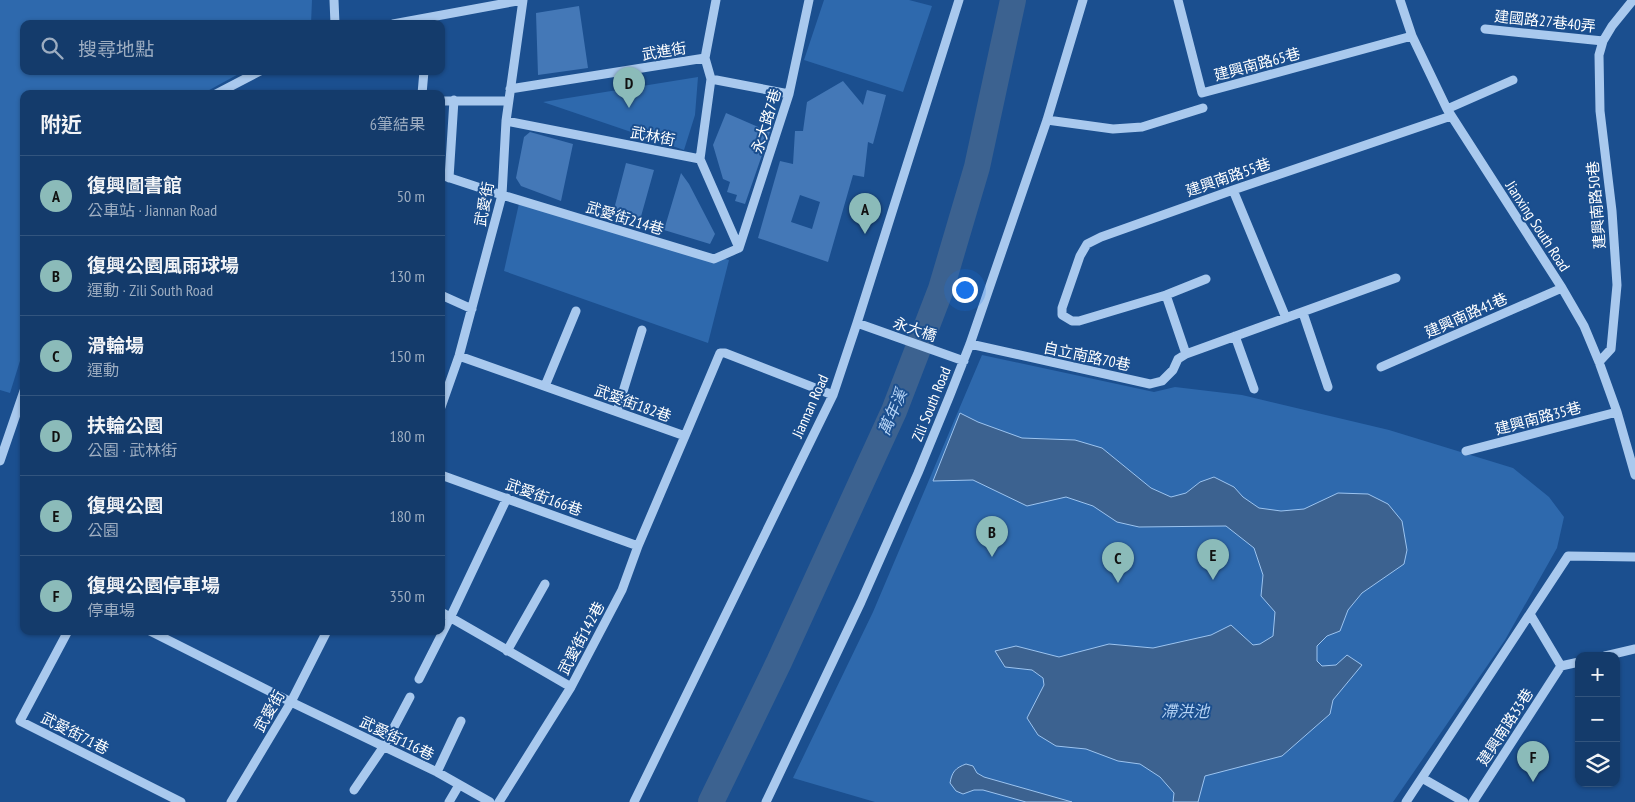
<!DOCTYPE html>
<html lang="zh-TW">
<head>
<meta charset="utf-8">
<style>
  :root { --surface:#143b6b; --page:#214673; --text:#f1f3f6; --muted:#9dadc1; --line:#33557e; --accent:#8bbbb9 }
  body { margin:0; font-family:"PT Sans Narrow","Noto Sans TC",sans-serif; background:var(--page); color:var(--text) }
  .controls { position:absolute; right:15px; bottom:15px; display:grid; overflow:hidden; border-radius:10px; box-shadow:0 1px 4px #0004 }
  .controls button { width:45px; height:45px; display:grid; place-items:center; padding:0; border:0; border-bottom:1px solid var(--line); background:var(--surface); color:var(--text); font:25px sans-serif }
  .you { position:absolute; left:964px; top:289px; width:18px; height:18px; margin:-12px; border:4px solid #fff; border-radius:50%; background:#1a73e8; box-shadow:0 0 0 8px #1a73e833 }
  .badge { display:grid; place-items:center; width:32px; height:32px; border-radius:50%; background:var(--accent); color:#111; font-size:16px; font-weight:700 }
  .pin { position:absolute; translate:-50% -41px; filter:drop-shadow(0 1px 2px #0008) }
  .pin::after { content:''; position:absolute; top:26px; width:18px; height:15px; background:inherit; clip-path:polygon(0 0,100% 0,50% 100%) }
  .list { margin:0; padding:0; list-style:none }
  h2 { display:flex; justify-content:space-between; align-items:center; height:65px; margin:0; padding:0 20px; font-size:21px }
  h2 small { font-size:16px; font-weight:400; color:var(--muted) }
  .list li { display:grid; grid-template-columns:32px 1fr auto; gap:15px; align-items:center; box-sizing:border-box; height:80px; padding:0 20px; border-top:1px solid var(--line) }
  .list b { display:block; font-size:19px; white-space:nowrap }
  .list p { margin:0; font-size:16px; white-space:nowrap; color:var(--muted) }
  .list em { font-size:16px; font-style:normal; color:var(--muted) }
  .icon { flex:none; width:28px; height:28px; fill:none; stroke:currentColor; stroke-width:2; stroke-linecap:round; stroke-linejoin:round }
  .map { position:relative; flex:none; width:1635px; height:802px; overflow:hidden }
  .search { position:absolute; background:var(--surface); box-shadow:0 1px 4px #0004; left:20px; top:20px; width:425px; height:55px; display:flex; align-items:center; gap:12px; box-sizing:border-box; padding:0 18px; border-radius:10px; color:var(--muted); font-size:19px }
  .panel { position:absolute; background:var(--surface); box-shadow:0 1px 4px #0004; left:20px; top:90px; width:425px; height:545px; border-radius:10px }
  .map>svg:first-child { display:block }
  .green { fill:#2e69ad }
  .water { fill:#3c6290; stroke:#9cc4f0 }
  .lines { fill:none; stroke-linecap:round; stroke-linejoin:round }
  .river { stroke:#3c6290; stroke-width:26 }
  .building { fill:#4478b7; fill-rule:evenodd }
  .minor { stroke:#a9c9ee; stroke-width:9 }
  .labels { text-anchor:middle; dominant-baseline:central; stroke-width:4; stroke-linejoin:round; paint-order:stroke }
  .street-label { font-size:15px; fill:#fff; stroke:#1b4f8f }
  .water-label { font-size:16px; font-style:italic; fill:#b5d3f5; stroke:#1b4f8f }
</style>
</head>
<body>
<div class="map">
<svg width="1635" height="802" viewBox="0 0 1635 802">
  <rect width="100%" height="100%" fill="#1b4f8f"/>
  <path class="green" d="M0 0H312L311 24H24V71H244L202 94H24V348L10 393 0 390Z
    M824 0H909L932 6 903 92 804 60Z
    M698 77 695 115 684 150 543 102Z
    M520 199 729 260 708 343 504 271Z
    M982 355 1154 392 1175 387 1242 395 1389 430 1513 468 1549 497 1564 517 1557 548 1505 640 1393 802H875L793 778 873 612Z"/>
  <path class="water" d="M960 413 978 422 1022 438 1075 440 1102 448 1151 488 1171 497 1186 493 1200 482 1214 477 1234 487 1243 497 1259 508 1281 511 1304 509 1338 493 1368 494 1388 504 1402 521 1407 550 1404 564 1362 593 1348 610 1340 631 1327 636 1317 646V661L1322 666 1336 665 1347 655 1362 665 1333 700 1330 714 1282 756 1205 776 1198 802H1173L1174 793 1160 777 1140 764 1118 761 1086 749 1056 746 1038 735 1027 718 1044 685 1043 678 1032 670 1005 667 995 651 1016 646 1059 657 1109 644 1153 648 1211 635 1231 625 1253 645 1260 644 1273 636 1275 612 1261 596 1263 575 1254 548 1226 526 1139 527 1117 522 1093 506 1066 497 1027 506 973 480 933 481Z
    M966 764 973 766 977 773 984 777 1072 802H1026L983 790H974L963 794 956 791 950 783C952 772 955 768 966 764Z"/>
  <g class="lines">
    <path class="river" d="M711 802 779 662 894 411 941 289 977 167 1013 0"/>
  </g>
  <path class="building" d="M579 6 588 68 538 75 536 13Z
    M843 81 863 105 867 90 886 95 873 144 868 142 864 177 853 175 828 262 758 238 780 161 793 164 795 131H803L807 102ZM800 195 820 202 812 229 791 222Z
    M726 113 770 132 745 204 735 201 737 195 727 192 730 182 723 179 713 145Z
    M530 132 573 144 561 201 521 186 516 178 524 137Z
    M626 163 654 170 640 220 613 213Z
    M681 173 689 184 715 234 710 244 664 230Z"/>
  <g class="lines">
    <path class="minor" d="M334 0 335 24
      M1178 0 1202 93 1412 36
      M1400 0 1412 36 1447 109 1562 288 1584 326 1599 362 1617 412 1635 475
      M393 24 523 0
      M1485 29 1603 41
      M705 58 711 79
      M510 89 705 58 716 0
      M216 94 260 71
      M422 94 424 71
      M441 101H508
      M1447 109 1513 80
      M1047 120 1113 129 1142 127 1203 108
      M506 121 700 159 739 248
      M700 159 711 79 789 94
      M441 175 502 195 714 259 739 248
      M449 178 454 100
      M1233 190 1286 318
      M739 248 789 94 809 0
      M1206 279 1166 295 1079 321H1072L1062 315V308L1080 256 1087 244 1101 237 1233 190 1451 116
      M441 295 472 309
      M1166 295 1186 354
      M1303 313 1328 387
      M857 323 964 361
      M1235 336 1254 389
      M970 344 1150 384 1162 381 1173 370 1178 359 1186 354 1396 278
      M1599 362 1611 349 1617 285 1612 211 1600 111 1599 55 1603 41 1612 26 1633 0
      M1381 367 1562 288
      M545 386 576 311
      M441 407 459 356 502 195 506 121 523 0
      M617 411 642 330
      M685 436 720 353H725L833 395
      M1466 451 1617 412
      M0 461 24 391
      M441 475 638 546
      M441 612 571 687 622 590 638 546 685 436 459 356
      M1530 614 1561 666 1579 662
      M68 631 20 721 181 802
      M150 631 291 702 437 772 490 802
      M507 651 545 584
      M1605 656 1635 649
      M419 679 450 618 507 498
      M437 772 461 721
      M1422 778 1464 802
      M354 790 384 746 410 697
      M231 802 291 702 327 631
      M449 802 459 785
      M499 802 571 687
      M634 802 833 395 857 323 959 0
      M766 802 861 602 918 473 950 395 970 344 1047 120 1083 0
      M1406 802 1568 556 1635 557
      M1473 802 1561 666"/>
  </g>
  <g class="labels">
    <g class="street-label">
      <text transform="translate(1545 21) rotate(6)">建國路27巷40弄</text>
      <text transform="translate(664 51) rotate(-9)">武進街</text>
      <text transform="translate(1257 64) rotate(-15)">建興南路65巷</text>
      <text transform="translate(766 121) rotate(-73)">永大路7巷</text>
      <text transform="translate(653 136) rotate(11)">武林街</text>
      <text transform="translate(1228 177) rotate(-19)">建興南路55巷</text>
      <text transform="translate(484 204) rotate(-79)">武愛街</text>
      <text transform="translate(1596 205) rotate(-95)">建興南路50巷</text>
      <text transform="translate(625 218) rotate(17)">武愛街214巷</text>
      <text transform="translate(1538 226) rotate(57)">Jianxing South Road</text>
      <text transform="translate(1466 315) rotate(-24)">建興南路41巷</text>
      <text transform="translate(915 329) rotate(19)">永大橋</text>
      <text transform="translate(1087 356) rotate(12)">自立南路70巷</text>
      <text transform="translate(633 403) rotate(20)">武愛街182巷</text>
      <text transform="translate(931 404) rotate(-68)">Zili South Road</text>
      <text transform="translate(810 406) rotate(-66)">Jiannan Road</text>
      <text transform="translate(1538 418) rotate(-15)">建興南路35巷</text>
      <text transform="translate(544 497) rotate(20)">武愛街166巷</text>
      <text transform="translate(581 638) rotate(-62)">武愛街142巷</text>
      <text transform="translate(269 711) rotate(-60)">武愛街</text>
      <text transform="translate(1505 727) rotate(-57)">建興南路33巷</text>
      <text transform="translate(75 733) rotate(27)">武愛街71巷</text>
      <text transform="translate(397 738) rotate(26)">武愛街116巷</text>
    </g>
    <g class="water-label">
      <text transform="translate(892 412) rotate(-67)">萬年溪</text>
      <text x="1185" y="711">滯洪池</text>
    </g>
  </g>
</svg>
<div class="controls">
<button>+</button>
<button>−</button>
<button><svg class="icon" aria-label="layers" viewBox="0 0 24 24"><path d="M12 4l9 5-9 5-9-5zM3 14l9 5 9-5"/></svg></button>
</div>
<div class="you"></div>
<div class="pin badge" style="left:865px;top:234px">A</div>
<div class="pin badge" style="left:992px;top:557px">B</div>
<div class="pin badge" style="left:1118px;top:583px">C</div>
<div class="pin badge" style="left:629px;top:108px">D</div>
<div class="pin badge" style="left:1213px;top:580px">E</div>
<div class="pin badge" style="left:1533px;top:782px">F</div>
<div class="search"><svg class="icon" aria-label="search" viewBox="0 0 24 24"><circle cx="10" cy="10" r="6"/><path d="M15 15l6 6"/></svg>搜尋地點</div>
<section class="panel">
<h2>附近<small>6筆結果</small></h2>
<ul class="list">
<li><span class="badge">A</span><div><b>復興圖書館</b><p>公車站 · Jiannan Road</p></div><em>50 m</em></li>
<li><span class="badge">B</span><div><b>復興公園風雨球場</b><p>運動 · Zili South Road</p></div><em>130 m</em></li>
<li><span class="badge">C</span><div><b>滑輪場</b><p>運動</p></div><em>150 m</em></li>
<li><span class="badge">D</span><div><b>扶輪公園</b><p>公園 · 武林街</p></div><em>180 m</em></li>
<li><span class="badge">E</span><div><b>復興公園</b><p>公園</p></div><em>180 m</em></li>
<li><span class="badge">F</span><div><b>復興公園停車場</b><p>停車場</p></div><em>350 m</em></li>
</ul>
</section>
</div>
</body>
</html>
